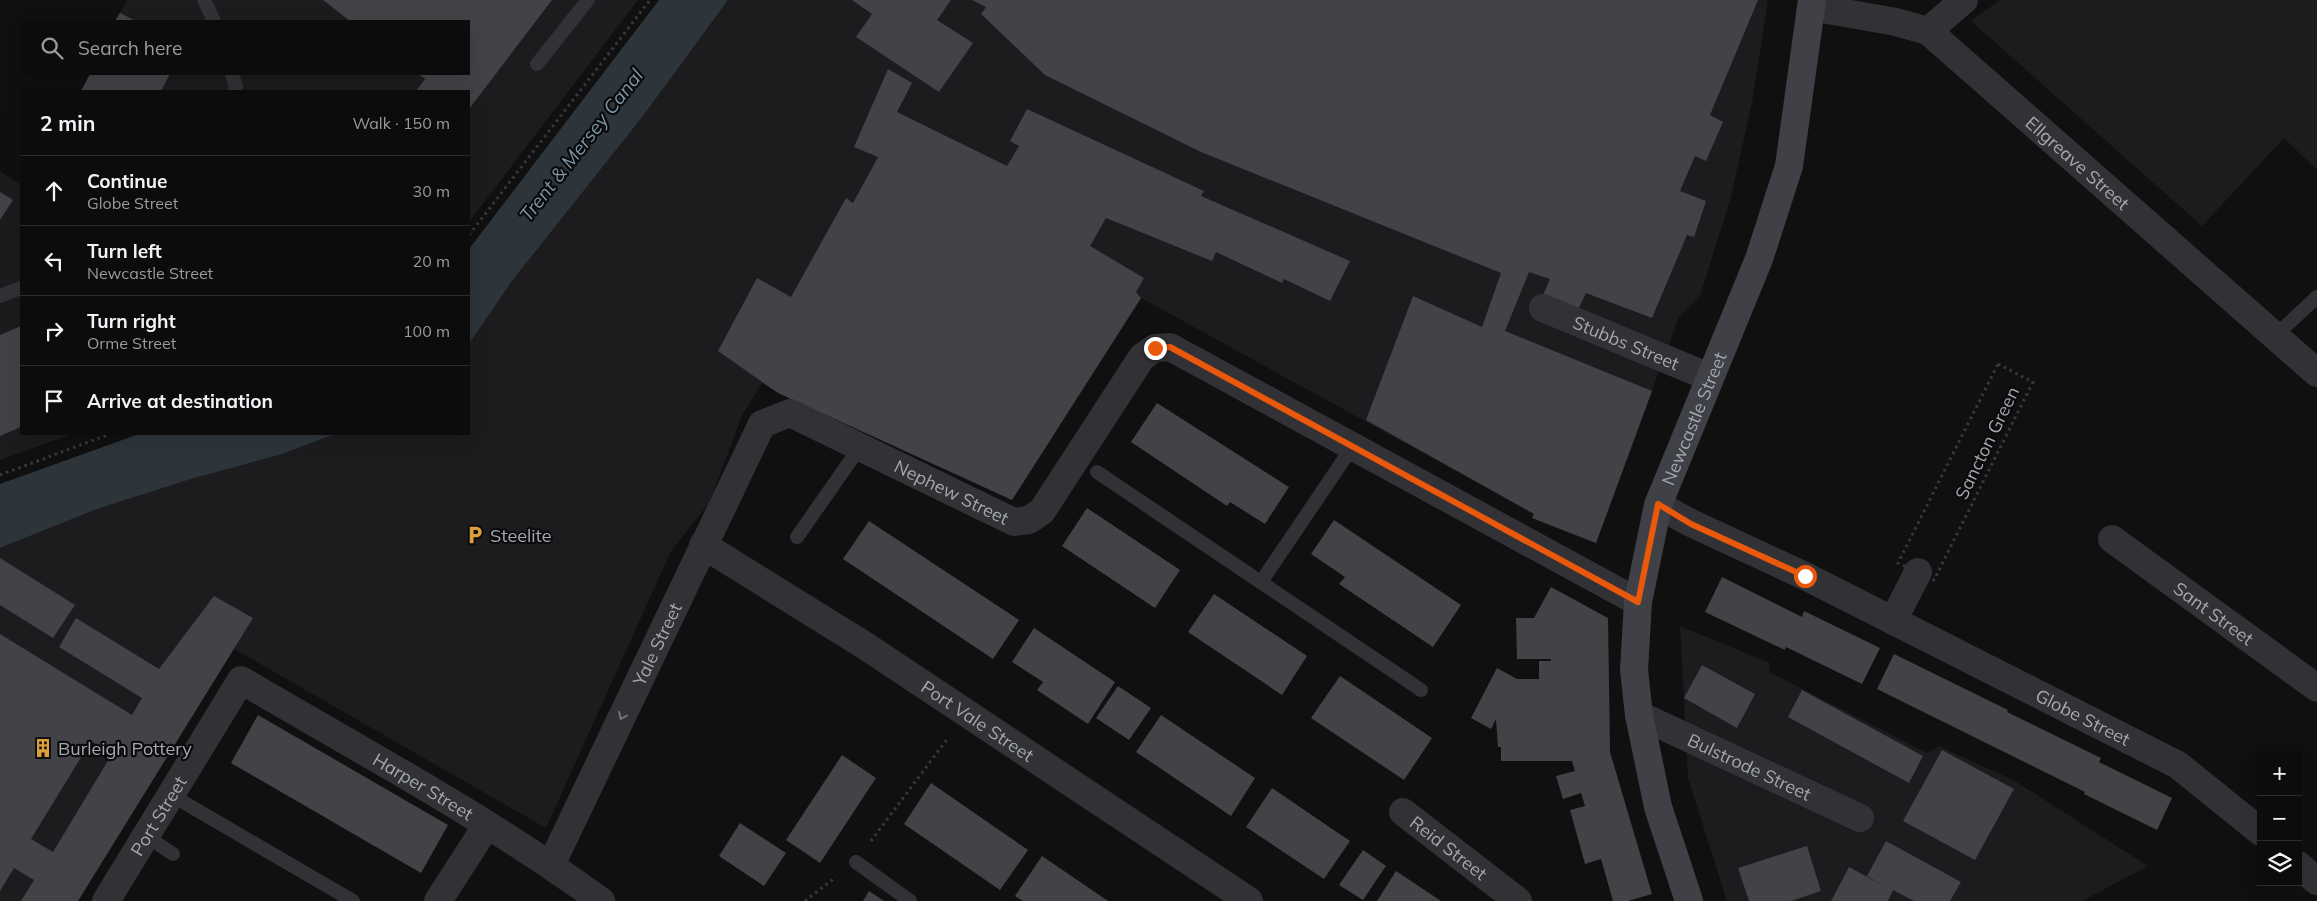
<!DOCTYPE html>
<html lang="en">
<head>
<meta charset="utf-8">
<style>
  :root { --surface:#0c0c0d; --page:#151516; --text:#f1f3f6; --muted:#9a9b9d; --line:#2c2c2e }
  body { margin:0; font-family:Mulish,sans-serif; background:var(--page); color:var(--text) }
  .controls { position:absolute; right:15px; bottom:15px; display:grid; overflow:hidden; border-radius:0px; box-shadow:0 5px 20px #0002 }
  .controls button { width:45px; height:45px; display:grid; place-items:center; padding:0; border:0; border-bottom:1px solid var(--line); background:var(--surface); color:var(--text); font:25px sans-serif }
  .stop { position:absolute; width:15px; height:15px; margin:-11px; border:4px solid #ea580c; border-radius:50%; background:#fff }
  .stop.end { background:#ea580c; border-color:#fff; box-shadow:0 1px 5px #0008 }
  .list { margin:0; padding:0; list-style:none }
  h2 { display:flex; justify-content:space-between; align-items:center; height:65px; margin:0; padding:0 20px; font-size:21px }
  h2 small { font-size:16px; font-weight:400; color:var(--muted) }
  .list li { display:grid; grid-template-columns:32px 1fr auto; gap:15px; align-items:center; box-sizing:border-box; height:70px; padding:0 20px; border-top:1px solid var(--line) }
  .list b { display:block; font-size:19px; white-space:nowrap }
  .list p { margin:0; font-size:16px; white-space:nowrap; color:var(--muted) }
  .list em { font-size:16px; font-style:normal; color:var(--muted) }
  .icon { flex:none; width:28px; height:28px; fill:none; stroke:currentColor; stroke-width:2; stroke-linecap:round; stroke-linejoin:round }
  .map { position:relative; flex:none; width:2317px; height:901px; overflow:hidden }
  .search { position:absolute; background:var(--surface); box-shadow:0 5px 20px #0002; left:20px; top:20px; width:450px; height:55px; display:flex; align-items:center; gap:12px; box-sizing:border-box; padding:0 18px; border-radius:0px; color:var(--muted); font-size:19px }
  .panel { position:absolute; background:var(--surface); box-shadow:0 5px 20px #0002; left:20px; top:90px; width:450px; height:345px; border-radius:0px }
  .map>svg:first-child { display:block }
  .built { fill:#1c1c1e }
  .water { fill:#2d353a }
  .building { fill:#424347; fill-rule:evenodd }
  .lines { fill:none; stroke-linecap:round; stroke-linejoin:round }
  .path { stroke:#38393d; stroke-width:3; stroke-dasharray:2.5 4; stroke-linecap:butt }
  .lane { stroke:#323236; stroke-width:14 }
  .street { stroke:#323236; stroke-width:28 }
  .secondary { stroke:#404146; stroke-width:28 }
  .oneway { stroke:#70737a }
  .route { stroke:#ea580c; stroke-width:6 }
  .labels { text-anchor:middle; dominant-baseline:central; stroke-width:4.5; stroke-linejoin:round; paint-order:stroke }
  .street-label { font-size:18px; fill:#a3a8b1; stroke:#0b0b0c }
  .poi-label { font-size:18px; fill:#a3a8b1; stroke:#0b0b0c; text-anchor:start }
  .water-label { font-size:19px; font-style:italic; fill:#7d96a9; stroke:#0b0b0c }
</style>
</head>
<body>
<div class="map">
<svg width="2317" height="901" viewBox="0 0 2317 901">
  <rect width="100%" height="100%" fill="#101011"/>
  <path class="built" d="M127 0H638L469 222V91H81L90 74H469V21H115Z
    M728 0H1768L1752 103 1731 197 1700 296 1679 317 1596 543 1532 518 1534 514 1141 298 1012 500 778 393 762 383 742 416 709 503 671 551 546 828 234 649 78 901H0V548L97 509 191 479 282 454 335 434H469V344L512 281 643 116Z
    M2000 0H2317V170L2284 138 2202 226 1971 21Z
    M0 171 21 185V434H72L0 460Z
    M1680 626 1770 663 1769 672 1927 753 1939 746 2015 781 2148 866 2082 901H1727L1688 778Z"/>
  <path class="water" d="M659 0H728L643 116 512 281 469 344V249Z
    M139 434H335L282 454 191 479 97 509 0 548V484Z"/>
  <path class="building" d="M323 0H552L469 109V91H416L425 79 418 74H469V21H350Z
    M852 0H951L937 20 973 43 939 92 856 37 872 14Z
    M972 0H1758L1710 115 1723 122 1706 161 1695 156 1680 191 1706 201 1694 237 1687 235 1652 318 1586 293 1577 312 1543 295 1550 279 1529 272 1505 331 1652 391 1596 543 1532 518 1534 514 1366 420 1413 296 1482 327 1501 273 1201 152 1045 75 981 14 986 7Z
    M120 13 136 21H115Z
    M888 69 912 83 897 112 1007 166 1019 146 1010 141 1027 109 1204 191 1201 196 1350 261 1330 301 1284 279 1282 283 1216 252 1212 261 1106 218 1090 246 1144 278 1136 292 1141 298 1012 500 778 393 718 351 757 278 791 297 846 198 853 203 878 157 854 147Z
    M90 74H170L161 91H81Z
    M0 192 13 200 0 220Z
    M21 326V427L0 436V335Z
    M1157 403 1289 487 1265 524 1230 502 1227 506 1131 442Z
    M1087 508 1180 570 1155 608 1062 546Z
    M1334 520 1461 605 1433 647 1339 584 1345 577 1311 554Z
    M869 521 1019 620 993 659 843 559Z
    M0 558 75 605 53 638 0 605Z
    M1722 577 1802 617 1804 611 1880 648 1862 684 1786 647 1785 650 1705 612Z
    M1551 587 1608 618 1610 752 1652 894 1628 901H1613L1601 859 1585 864 1570 810 1585 806 1581 793 1563 799 1556 776 1575 771 1572 761H1501V747H1498L1496 719 1491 729 1471 718 1497 668 1517 679H1539V661H1551V659H1517L1516 618H1534Z
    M1214 594 1307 656 1282 695 1188 632Z
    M214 596 253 618 78 901H21L34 880 14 868 0 891V634L132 715 142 698 59 647 76 618 159 669ZM91 741 112 754 53 852 31 839Z
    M1034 628 1115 682 1088 724 1037 690 1043 682 1012 662Z
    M1894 654 2008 710 2007 712 2101 758 2099 762 2172 798 2157 830 2084 794 2085 792 1877 689Z
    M1702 665 1755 694 1737 728 1684 698Z
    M1340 676 1432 738 1404 780 1311 718Z
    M1118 686 1151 708 1129 740 1096 718Z
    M1802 690 1923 756 1909 783 1788 717Z
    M258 715 448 825 421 873 231 763Z
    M1161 715 1255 778 1231 816 1136 752Z
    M1942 750 2014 789 1975 860 1903 821Z
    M842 755 876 778 820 863 786 840Z
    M931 783 1028 850 1000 890 904 824Z
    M1272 788 1350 841 1324 879 1246 827Z
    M740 823 786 853 764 886 719 856Z
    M1886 841 1961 882 1950 901H1914L1893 890 1888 901H1831L1849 867 1884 886 1867 876Z
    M1807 846 1821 891 1791 901H1749L1738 868Z
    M1363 850 1386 866 1363 900 1339 885Z
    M1042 856 1108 901H1023L1015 896Z
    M1396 871 1441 901H1377Z
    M869 891 884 901H863Z"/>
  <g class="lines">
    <path class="path" d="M469 235 650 0
      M1998 364 2033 382 1934 580 1898 563Z
      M0 475 110 434
      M871 841 948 738
      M805 901 836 877"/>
    <path class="lane" d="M204 0 214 21
      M537 64 588 0
      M232 74 236 86 234 91
      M0 296 21 288
      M2275 336 2317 297
      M1097 472 1421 690
      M797 537 860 447
      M1261 582 1353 446
      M171 795 353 901
      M146 836 173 854
      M856 862 910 901"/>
    <g class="street">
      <path id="s1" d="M1811 7 1896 22 1928 31 2317 373"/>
      <path d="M1928 31 1964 0"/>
      <path id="s2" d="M1543 308 1709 377"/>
      <path id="s3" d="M1658 505 1691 523 1805 576 2178 765 2261 832"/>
      <path id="s4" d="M2112 539 2317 688"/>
      <path id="s5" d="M703 545 864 645 1249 901"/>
      <path d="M1893 621 1918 572"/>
      <path id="s6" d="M1639 715 1860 818"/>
      <path id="s7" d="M1403 812 1518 901"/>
      <path id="s8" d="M551 865 762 424 790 413 1014 522 1029 520 1042 511 1142 357 1155 348 1170 347 1638 602"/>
      <path d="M2298 865 2317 881"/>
      <path id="s9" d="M106 901 241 680C362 751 487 818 601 901"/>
      <path d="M438 901 487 825"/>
    </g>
    <path class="secondary" id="s10" d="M1689 901 1658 807 1639 715 1634 670 1638 602 1658 505 1759 259 1789 166 1812 0"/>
  </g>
  <defs><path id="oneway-chevron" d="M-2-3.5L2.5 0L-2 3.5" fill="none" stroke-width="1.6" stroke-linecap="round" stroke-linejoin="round" transform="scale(1.25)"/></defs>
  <use class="oneway" href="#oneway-chevron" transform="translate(622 716) rotate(115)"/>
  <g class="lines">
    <path class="route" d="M1155 348 1170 347 1638 602 1658 504 1691 524 1805 576"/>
  </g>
  <defs>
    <g id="parking-bare" transform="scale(1.5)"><path d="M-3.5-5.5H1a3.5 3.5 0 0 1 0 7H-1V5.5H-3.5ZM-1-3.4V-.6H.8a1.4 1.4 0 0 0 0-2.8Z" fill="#dd9f3d" stroke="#0b0b0c" stroke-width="2.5" paint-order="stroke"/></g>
    <g id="building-bare" transform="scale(1.5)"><path d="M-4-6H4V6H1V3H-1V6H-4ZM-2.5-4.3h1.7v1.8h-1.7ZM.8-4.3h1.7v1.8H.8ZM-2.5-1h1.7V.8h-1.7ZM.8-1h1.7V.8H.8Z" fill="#dd9f3d" stroke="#0b0b0c" stroke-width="2.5" paint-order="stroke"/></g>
  </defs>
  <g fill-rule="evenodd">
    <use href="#parking-bare" x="475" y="535"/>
    <use href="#building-bare" x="43" y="748"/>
  </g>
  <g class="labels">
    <g class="street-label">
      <text stroke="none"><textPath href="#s1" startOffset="319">Ellgreave Street</textPath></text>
      <text stroke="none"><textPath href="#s2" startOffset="90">Stubbs Street</textPath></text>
      <text stroke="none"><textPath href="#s10" startOffset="499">Newcastle Street</textPath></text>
      <text transform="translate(1987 443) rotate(-64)">Sancton Green</text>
      <text stroke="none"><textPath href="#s8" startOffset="699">Nephew Street</textPath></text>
      <text stroke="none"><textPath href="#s4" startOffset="126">Sant Street</textPath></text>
      <text stroke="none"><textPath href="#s8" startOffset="245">Yale Street</textPath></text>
      <text stroke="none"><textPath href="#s3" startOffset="475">Globe Street</textPath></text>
      <text stroke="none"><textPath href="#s5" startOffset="326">Port Vale Street</textPath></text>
      <text stroke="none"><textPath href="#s6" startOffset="122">Bulstrode Street</textPath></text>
      <text stroke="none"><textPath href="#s9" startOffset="470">Harper Street</textPath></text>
      <text stroke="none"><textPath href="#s9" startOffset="100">Port Street</textPath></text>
      <text stroke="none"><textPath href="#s7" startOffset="58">Reid Street</textPath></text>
    </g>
    <g class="poi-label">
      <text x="490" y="535">Steelite</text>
      <text x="58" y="748">Burleigh Pottery</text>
    </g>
    <g class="water-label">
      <text transform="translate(581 145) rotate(-52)">Trent &amp; Mersey Canal</text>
    </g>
  </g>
</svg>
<div class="controls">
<button>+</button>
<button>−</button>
<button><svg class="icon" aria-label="layers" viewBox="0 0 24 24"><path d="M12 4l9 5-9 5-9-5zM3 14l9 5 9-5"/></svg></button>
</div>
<div class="stop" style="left:1805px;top:576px"></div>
<div class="stop end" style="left:1155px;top:348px"></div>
<div class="search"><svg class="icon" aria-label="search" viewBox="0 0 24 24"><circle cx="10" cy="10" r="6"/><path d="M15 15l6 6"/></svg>Search here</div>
<section class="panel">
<h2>2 min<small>Walk · 150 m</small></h2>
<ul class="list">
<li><svg class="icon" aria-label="ahead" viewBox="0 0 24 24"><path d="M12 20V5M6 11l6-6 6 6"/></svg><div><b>Continue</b><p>Globe Street</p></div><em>30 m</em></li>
<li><svg class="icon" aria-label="left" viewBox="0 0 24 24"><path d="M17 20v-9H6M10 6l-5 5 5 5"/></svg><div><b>Turn left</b><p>Newcastle Street</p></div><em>20 m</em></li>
<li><svg class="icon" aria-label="right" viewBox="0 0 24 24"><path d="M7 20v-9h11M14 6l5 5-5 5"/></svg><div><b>Turn right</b><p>Orme Street</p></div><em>100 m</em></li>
<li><svg class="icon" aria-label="arrive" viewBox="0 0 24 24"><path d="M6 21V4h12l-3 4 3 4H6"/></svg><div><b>Arrive at destination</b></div></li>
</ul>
</section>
</div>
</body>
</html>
